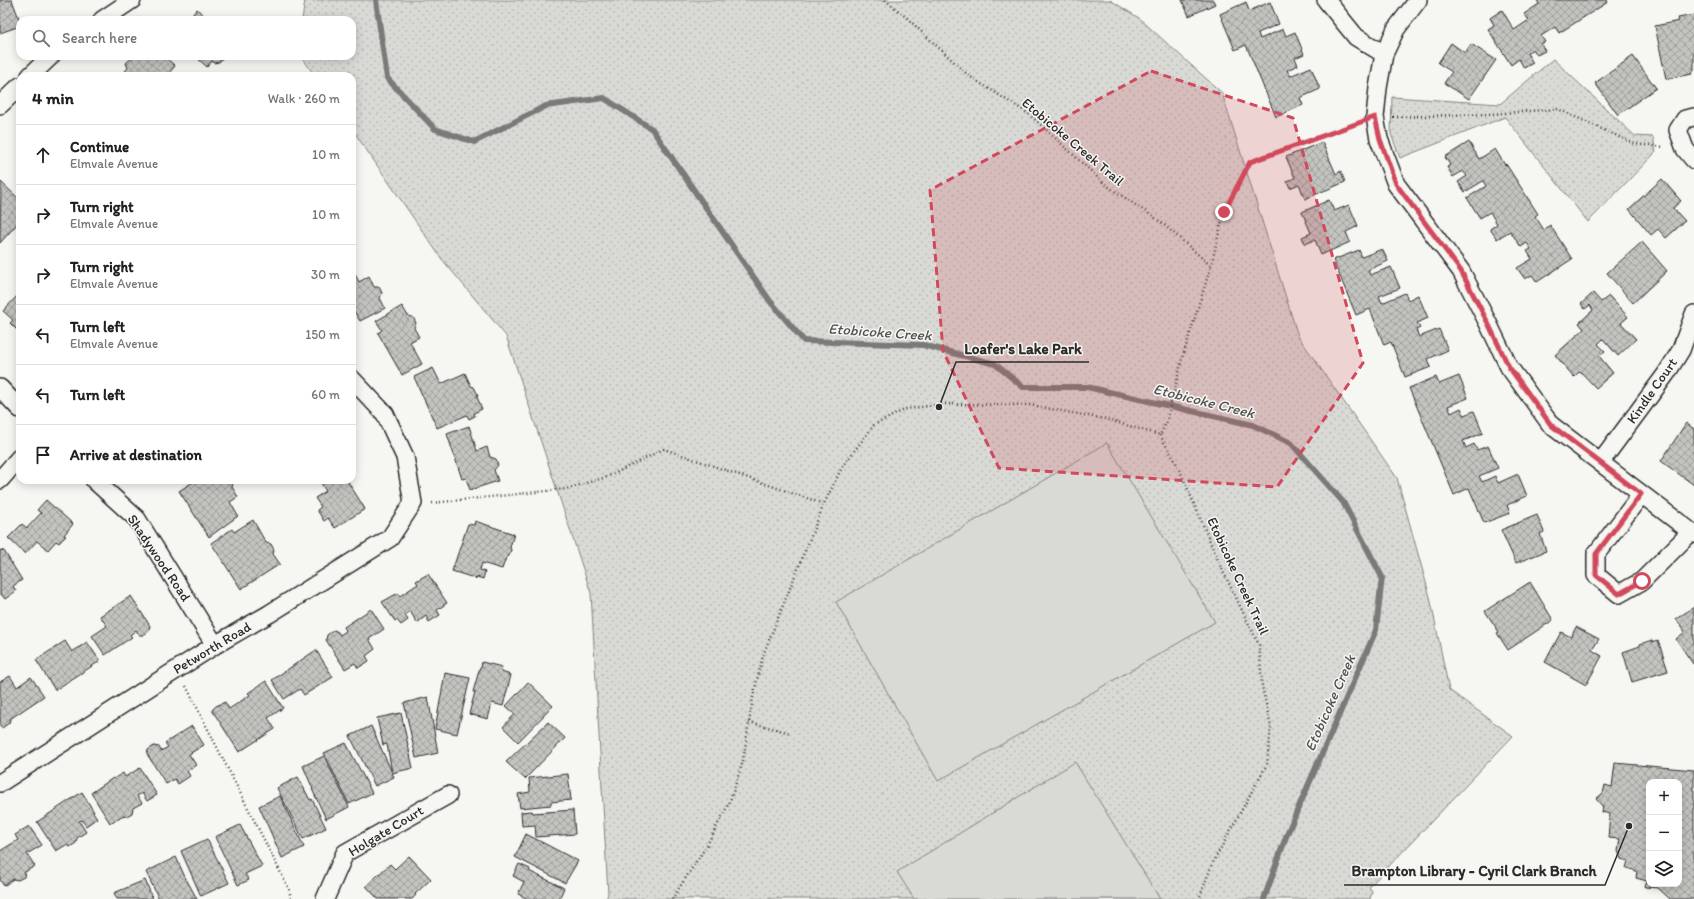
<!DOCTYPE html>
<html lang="en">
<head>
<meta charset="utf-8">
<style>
  :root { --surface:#fff; --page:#f6f6f6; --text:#202124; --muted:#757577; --line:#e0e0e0 }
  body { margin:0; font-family:Itim,sans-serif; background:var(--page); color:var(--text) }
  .controls { position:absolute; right:12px; bottom:12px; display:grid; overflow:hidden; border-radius:8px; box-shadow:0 2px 10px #0003 }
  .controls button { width:36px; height:36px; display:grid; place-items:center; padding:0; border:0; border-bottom:1px solid var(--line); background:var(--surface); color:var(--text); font:20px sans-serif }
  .stop { position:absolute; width:12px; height:12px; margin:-9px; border:3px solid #d1495b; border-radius:50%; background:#fff }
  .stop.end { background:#d1495b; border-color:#fff; box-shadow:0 1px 4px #0008 }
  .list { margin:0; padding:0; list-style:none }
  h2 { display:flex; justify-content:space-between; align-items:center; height:52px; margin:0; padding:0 16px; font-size:17px }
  h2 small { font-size:13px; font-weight:400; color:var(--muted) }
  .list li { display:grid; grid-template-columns:26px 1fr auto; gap:12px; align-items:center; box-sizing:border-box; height:60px; padding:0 16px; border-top:1px solid var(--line) }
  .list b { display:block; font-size:15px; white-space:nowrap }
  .list p { margin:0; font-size:13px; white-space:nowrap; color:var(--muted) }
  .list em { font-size:13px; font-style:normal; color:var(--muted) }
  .icon { flex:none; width:22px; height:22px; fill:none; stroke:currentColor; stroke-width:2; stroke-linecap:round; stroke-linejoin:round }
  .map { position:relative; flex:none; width:1694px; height:899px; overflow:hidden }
  .search { position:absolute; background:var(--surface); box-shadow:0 2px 10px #0003; left:16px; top:16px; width:340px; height:44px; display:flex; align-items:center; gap:10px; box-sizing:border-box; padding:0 14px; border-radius:12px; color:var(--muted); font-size:15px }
  .panel { position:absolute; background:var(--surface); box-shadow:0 2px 10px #0003; left:16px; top:72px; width:340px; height:412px; border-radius:12px }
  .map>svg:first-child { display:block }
  .park { fill:url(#park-dots); stroke:#828280 }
  .pitch { fill:#d9d9d5; stroke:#828280 }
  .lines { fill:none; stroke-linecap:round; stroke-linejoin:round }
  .stream { stroke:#7a7a78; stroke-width:6 }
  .building { fill:url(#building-cross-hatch); stroke:#2b2b2b; fill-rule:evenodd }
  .minor-casing { stroke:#2b2b2b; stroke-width:20 }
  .path { stroke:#2b2b2b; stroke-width:2.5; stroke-dasharray:1 3; stroke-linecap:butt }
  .minor { stroke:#f6f6f2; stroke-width:17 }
  .route { stroke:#d1495b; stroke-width:5 }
  .marked { fill:#d1495b; fill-opacity:0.2; stroke:#d1495b; stroke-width:3; stroke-dasharray:8 5; stroke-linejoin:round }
  .labels { text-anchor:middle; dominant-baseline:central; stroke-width:3; stroke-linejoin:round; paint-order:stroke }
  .street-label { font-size:14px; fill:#2b2b2b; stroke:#f6f6f2 }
  .water-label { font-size:15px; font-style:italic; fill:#525251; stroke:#f6f6f2 }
  .leader { fill:none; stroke:#2b2b2b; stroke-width:1.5 }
  .callout-dot { fill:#2b2b2b; stroke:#f6f6f2; stroke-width:1.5 }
  .callout-label { font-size:15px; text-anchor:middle; font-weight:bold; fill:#2b2b2b; stroke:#f6f6f2; stroke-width:3; stroke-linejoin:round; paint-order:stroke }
</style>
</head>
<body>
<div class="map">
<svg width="1694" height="899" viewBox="0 0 1694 899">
  <defs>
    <pattern id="park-dots" width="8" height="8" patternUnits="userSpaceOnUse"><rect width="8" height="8" fill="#d9d9d5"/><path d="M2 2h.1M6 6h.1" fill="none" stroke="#babab7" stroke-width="1.8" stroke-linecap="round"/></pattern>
    <pattern id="building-cross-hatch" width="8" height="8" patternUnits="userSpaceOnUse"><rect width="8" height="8" fill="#c3c3c0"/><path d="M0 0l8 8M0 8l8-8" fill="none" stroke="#9f9f9c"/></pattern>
  </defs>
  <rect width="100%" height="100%" fill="#f6f6f2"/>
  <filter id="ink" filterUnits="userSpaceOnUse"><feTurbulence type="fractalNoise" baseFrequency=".025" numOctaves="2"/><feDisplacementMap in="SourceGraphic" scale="8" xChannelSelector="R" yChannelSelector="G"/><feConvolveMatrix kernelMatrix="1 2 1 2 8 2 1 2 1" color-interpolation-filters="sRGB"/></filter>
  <g filter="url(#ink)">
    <path class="park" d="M305 0H1110L1139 18 1222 93 1298 336 1397 478 1430 597 1449 690 1513 736 1369 887 1372 891 1370 899H606L608 894 591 593 506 336 441 258 352 129V76H315L301 56H352V20H302Z
      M1553 59 1635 136 1653 137 1656 152 1588 222 1505 117 1400 158 1391 134 1392 97 1500 104Z"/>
    <path class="pitch" d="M1107 443 1215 622 938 781 836 602Z
      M1075 762 1160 899H914L897 872Z"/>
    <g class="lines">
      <path class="stream" d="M376 0 387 78 435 129 474 142 546 106 604 98 652 129 770 301 804 341 923 345 995 364 1023 387H1087L1253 425 1291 443 1343 502 1382 577 1376 630 1287 834 1264 899"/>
    </g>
    <path class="building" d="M0 0H12L20 21V26L0 33Z
      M1182 0H1213L1215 4 1189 16Z
      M1537 0H1607L1608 2 1559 33 1555 27 1541 36 1545 42 1541 44 1545 51 1537 55 1533 49 1527 53 1533 63 1524 68 1519 59 1511 65 1488 29 1494 25 1490 18 1502 10 1514 30 1529 20 1524 14 1539 4Z
      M1246 2 1249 11 1270 2 1279 24 1258 33 1260 39 1283 29 1286 36 1295 32 1304 54 1295 58 1298 65 1287 70 1290 76 1311 67 1320 89 1300 98 1303 105 1276 117 1246 45 1235 50 1220 14Z
      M197 9 209 20H188Z
      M1694 15V71L1691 72 1692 74 1666 79 1655 26 1679 21 1678 18Z
      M1451 43 1465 53 1471 44 1496 60 1469 99 1444 83 1452 72 1438 63Z
      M134 56H164L175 66 169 73 172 76H115H120L128 68 126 63Z
      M195 56H225L219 62 214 63 212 61 207 67Z
      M1633 56 1656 88 1618 115 1595 83Z
      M1322 142 1336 174 1341 171 1345 182 1305 199 1299 184 1290 188 1287 181 1295 178 1286 157Z
      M1469 142 1479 159 1495 149 1505 165 1506 164 1538 214 1535 216 1544 230 1550 225 1572 259 1537 282 1532 275 1525 279 1517 268 1532 259 1527 251 1531 249 1527 243 1521 247 1510 231 1497 239 1490 229 1497 224 1490 212 1480 218 1467 198 1486 186 1483 181 1465 192 1458 182 1467 176 1463 171 1453 177 1447 167 1450 165 1445 157Z
      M1662 179 1681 201 1673 208 1685 221 1666 238 1658 229 1651 235 1629 209Z
      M1 182 20 200V225L18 223 0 243Z
      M1329 200 1334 211 1349 205 1358 226 1346 232 1350 242 1321 255 1315 240 1305 244 1302 237 1311 233 1302 212Z
      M1642 242 1667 271 1633 303 1607 273Z
      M1382 249 1388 261 1368 270 1370 275 1391 267 1400 288 1379 296 1382 303 1405 293 1408 300 1418 295 1428 318 1417 323 1420 328 1416 330 1419 337 1439 329 1448 350 1428 359 1431 367 1405 377 1391 342 1384 345 1370 309 1356 315 1333 260 1359 250 1362 257Z
      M352 268 359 282 369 276 374 287H379L382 293 380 298 385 308 360 321 354 311 352 313Z
      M20 293V332H19L10 323 13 320 3 311Z
      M1593 293 1601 302 1609 296 1628 317 1621 323 1636 339 1618 356 1603 339 1598 344 1605 351 1599 356 1613 373 1596 388 1580 371 1574 377 1555 355 1584 329 1579 323 1593 310 1590 305 1585 309 1581 304Z
      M402 306 408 316 413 317 416 323 414 328 419 337 410 342 422 364 402 375 378 333 382 330 376 321Z
      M433 368 441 384 465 373 471 386 474 387 478 395 477 397 482 409 474 413 475 416 469 419 467 415 437 428 414 377Z
      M1459 376 1468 398 1448 406 1451 413 1461 408 1464 415 1474 411 1483 433 1463 441 1466 448 1474 444 1477 450 1488 446 1498 468 1479 476 1482 482 1495 476 1498 483 1518 474 1527 496 1507 505 1510 513 1484 523 1469 488 1454 495 1409 388 1436 377 1439 384Z
      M1686 423 1694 429V485L1661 461Z
      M469 426 477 451 487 447 490 457 496 459 498 465 494 470 498 481 470 490 466 478 462 479 447 434Z
      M196 480H231L233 483 232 487 238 497 230 502 238 516 209 537 179 491Z
      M319 480H347L365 509 335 528 328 518 324 521 317 510 321 507 315 498 326 491Z
      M46 500 73 524 64 535 66 536 59 543 56 541 48 550 37 541 25 554 8 538 22 524 27 528 41 513 37 510Z
      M1537 515 1544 532 1540 534 1546 551 1516 563 1501 530Z
      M253 520 266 543 271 544 274 550 273 554 280 564 241 589 211 543 232 529 234 532Z
      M475 521 514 534 510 547 511 550 509 556 506 558 502 569 482 563 480 570 485 572 483 579 477 577V579L452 571 468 524 474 525Z
      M0 550 4 551 22 580 13 586 16 591 5 599 1 594 0 595Z
      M428 574 447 603 437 610 440 615 429 622 426 616 417 623 410 611 405 615 408 620 401 625 397 620 395 621 382 602 398 593 400 596 418 584 416 581Z
      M1530 582 1553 620 1508 650 1497 633 1499 632 1485 611Z
      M131 596 150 626 148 632 143 635H139L136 630 130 635 132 637 105 655 92 636 107 626 100 616Z
      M1694 607V663L1693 664 1676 639 1685 632 1676 619Z
      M371 609 384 629 369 639 375 649 366 656 369 661 358 668 355 663 345 669 326 640 327 635 334 630 338 632 340 635 346 631 344 627Z
      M1576 627 1599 639 1592 650 1602 656 1586 685 1545 662 1561 632 1571 637Z
      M1652 640V642L1658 640 1668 671 1632 682 1623 652 1640 646V644Z
      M65 641 72 652 87 642 100 661 55 690 36 660Z
      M316 650 333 677 304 695 300 689 284 699 272 680Z
      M482 662 502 667 501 672 511 675 503 706 492 703 488 719 469 714 475 692H473L480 667H481Z
      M445 673 470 678 457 734 435 729Z
      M10 676 17 687 31 677 44 696 10 719 9 723 2 728 0 727V682Z
      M266 681 283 708 268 718 275 729 239 752 212 710 216 706 225 702 229 709 250 695 248 693Z
      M528 682 553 706 518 742 503 727 515 714 506 706Z
      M428 697 438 753 416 758 404 703Z
      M401 713 413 768 392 773 387 744 383 745 377 718Z
      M548 722 565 738 525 779 506 762Z
      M192 726 204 745 189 754 196 765 187 771 190 776 178 784 175 779 166 784 147 754 148 750 154 746 159 747 161 751 168 747 165 743Z
      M371 726 394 777 375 786 350 736Z
      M346 743 372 793 349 804 324 753Z
      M324 756 349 807 326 819 312 789H313L303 766Z
      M1615 763 1694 770V899H1670L1658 888 1645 887 1647 881 1636 878 1637 871 1626 868 1628 861 1621 859 1618 851 1620 839 1608 838 1610 814 1602 812 1603 807 1596 799 1603 793 1605 785 1612 787ZM1649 782H1679V884H1649Z
      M140 768 157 795 147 801 142 793 137 796 142 803 133 808 132 813 127 816 124 815 110 823 91 793 113 778V779L123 773 125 777Z
      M568 774 571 800 551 802V805L520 808 518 794 530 792 529 778Z
      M298 777 310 800 312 799 326 828 303 839 277 788Z
      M82 792 94 812H93L97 818 86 826 82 820 79 821 86 832 77 838 76 843 70 847 66 845 56 851 37 822Z
      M280 796 304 847 282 858 259 806Z
      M573 810 575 834 536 837 535 825 522 826 521 812 532 811 533 813Z
      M240 825 262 866 245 874 249 880 238 885 215 837Z
      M29 826 42 845 27 854 35 866 25 872 24 877 18 880 13 879 4 886 0 880V851L18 840 15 835Z
      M526 834 578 861 565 883 515 857Z
      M207 839 229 883 201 896 181 851Z
      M409 856 431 879 415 894 416 895 412 899H378L366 886 390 864 395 869Z
      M176 857 184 875 197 899H159L146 872Z
      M519 864 530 869 529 871 564 888 559 899H528L518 894 524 882 513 876Z
      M145 880 153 899H117L114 893Z"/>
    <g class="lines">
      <g class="minor-casing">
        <path id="minor" d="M1326 0 1356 37 1384 54
          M1418 0 1396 29 1384 54 1378 88 1375 117 1379 139 1396 184 1461 271 1488 323 1509 367 1551 425 1694 534
          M102 20 132 0
          M30 76 51 56
          M0 105 20 86
          M1694 117 1685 119 1678 130 1685 149 1694 160
          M0 388 20 409
          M1600 463 1666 374 1681 350 1694 314
          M0 480 20 457
          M94 480 137 519 215 645
          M1641 495 1596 554V575L1619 594 1642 581 1691 532
          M0 783 215 645 269 614 390 538 413 503 405 457 385 414 352 379
          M325 899 345 853 448 795"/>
      </g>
      <path class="path" d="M885 0 906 17 969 76 1029 114 1106 185 1161 222 1211 266 1182 359 1167 421 1160 435
        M1393 117 1490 114 1558 109 1635 144 1664 147
        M1211 266 1224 212 1250 162 1357 124
        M1160 435 1178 466 1220 565 1259 645 1262 686 1271 727 1267 764 1212 864 1199 899
        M432 503 566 489 607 477 664 449 824 504
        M186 686 289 889 291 899
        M749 722 790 733
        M672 899 707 845 730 801 743 761 753 697 763 655 824 504 842 467 874 425 906 409 943 404 1030 405 1105 419 1160 435"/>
      <use href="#minor" class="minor"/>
    </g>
  </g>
  <g class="lines" filter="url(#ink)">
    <path class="route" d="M1224 212 1250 162 1375 117 1380 139 1396 184 1461 271 1488 323 1509 367 1551 425 1641 494 1596 554V575L1619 594 1642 581"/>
  </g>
  <path class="marked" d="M1151 71 1293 118 1363 363 1277 487 999 468 943 351 930 190Z"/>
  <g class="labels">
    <g class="street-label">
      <text transform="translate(1073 142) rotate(40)">Etobicoke Creek Trail</text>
      <text transform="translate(1652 391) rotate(-55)">Kindle Court</text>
      <text transform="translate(159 558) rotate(56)">Shadywood Road</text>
      <text transform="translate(1238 576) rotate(65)">Etobicoke Creek Trail</text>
      <text transform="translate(212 648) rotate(-31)">Petworth Road</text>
      <text transform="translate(386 831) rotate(-31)">Holgate Court</text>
    </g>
    <g class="water-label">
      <text transform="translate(880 332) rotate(4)">Etobicoke Creek</text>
      <text transform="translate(1204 401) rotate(14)">Etobicoke Creek</text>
      <text transform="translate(1330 703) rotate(-66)">Etobicoke Creek</text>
    </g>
  </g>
  <path class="leader" d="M939 407L956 362H1089M1629 826L1605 885H1344"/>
  <g class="callout-dot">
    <circle cx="939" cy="407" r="4"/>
    <circle cx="1629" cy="826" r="4"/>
  </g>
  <g class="callout-label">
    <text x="1023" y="354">Loafer's Lake Park</text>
    <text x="1474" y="876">Brampton Library - Cyril Clark Branch</text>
  </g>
</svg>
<div class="controls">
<button>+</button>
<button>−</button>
<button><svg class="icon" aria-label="layers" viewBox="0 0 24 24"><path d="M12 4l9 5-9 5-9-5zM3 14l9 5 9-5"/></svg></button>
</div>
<div class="stop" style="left:1642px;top:581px"></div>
<div class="stop end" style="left:1224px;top:212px"></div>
<div class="search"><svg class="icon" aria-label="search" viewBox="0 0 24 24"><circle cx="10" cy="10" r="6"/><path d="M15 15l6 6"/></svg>Search here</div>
<section class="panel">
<h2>4 min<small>Walk · 260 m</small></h2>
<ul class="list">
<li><svg class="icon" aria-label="ahead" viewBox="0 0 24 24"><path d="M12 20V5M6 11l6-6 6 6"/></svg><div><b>Continue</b><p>Elmvale Avenue</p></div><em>10 m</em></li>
<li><svg class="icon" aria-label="right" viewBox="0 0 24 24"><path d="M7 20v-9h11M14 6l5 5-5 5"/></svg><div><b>Turn right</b><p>Elmvale Avenue</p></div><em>10 m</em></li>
<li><svg class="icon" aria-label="right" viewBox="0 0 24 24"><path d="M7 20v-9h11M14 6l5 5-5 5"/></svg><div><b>Turn right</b><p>Elmvale Avenue</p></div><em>30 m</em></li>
<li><svg class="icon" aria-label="left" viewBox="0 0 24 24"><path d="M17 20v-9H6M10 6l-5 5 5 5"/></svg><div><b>Turn left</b><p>Elmvale Avenue</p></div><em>150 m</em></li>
<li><svg class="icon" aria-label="left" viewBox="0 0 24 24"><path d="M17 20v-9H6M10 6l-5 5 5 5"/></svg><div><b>Turn left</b></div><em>60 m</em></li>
<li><svg class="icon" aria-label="arrive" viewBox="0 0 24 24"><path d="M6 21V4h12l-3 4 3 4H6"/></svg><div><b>Arrive at destination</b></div></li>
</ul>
</section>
</div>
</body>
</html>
